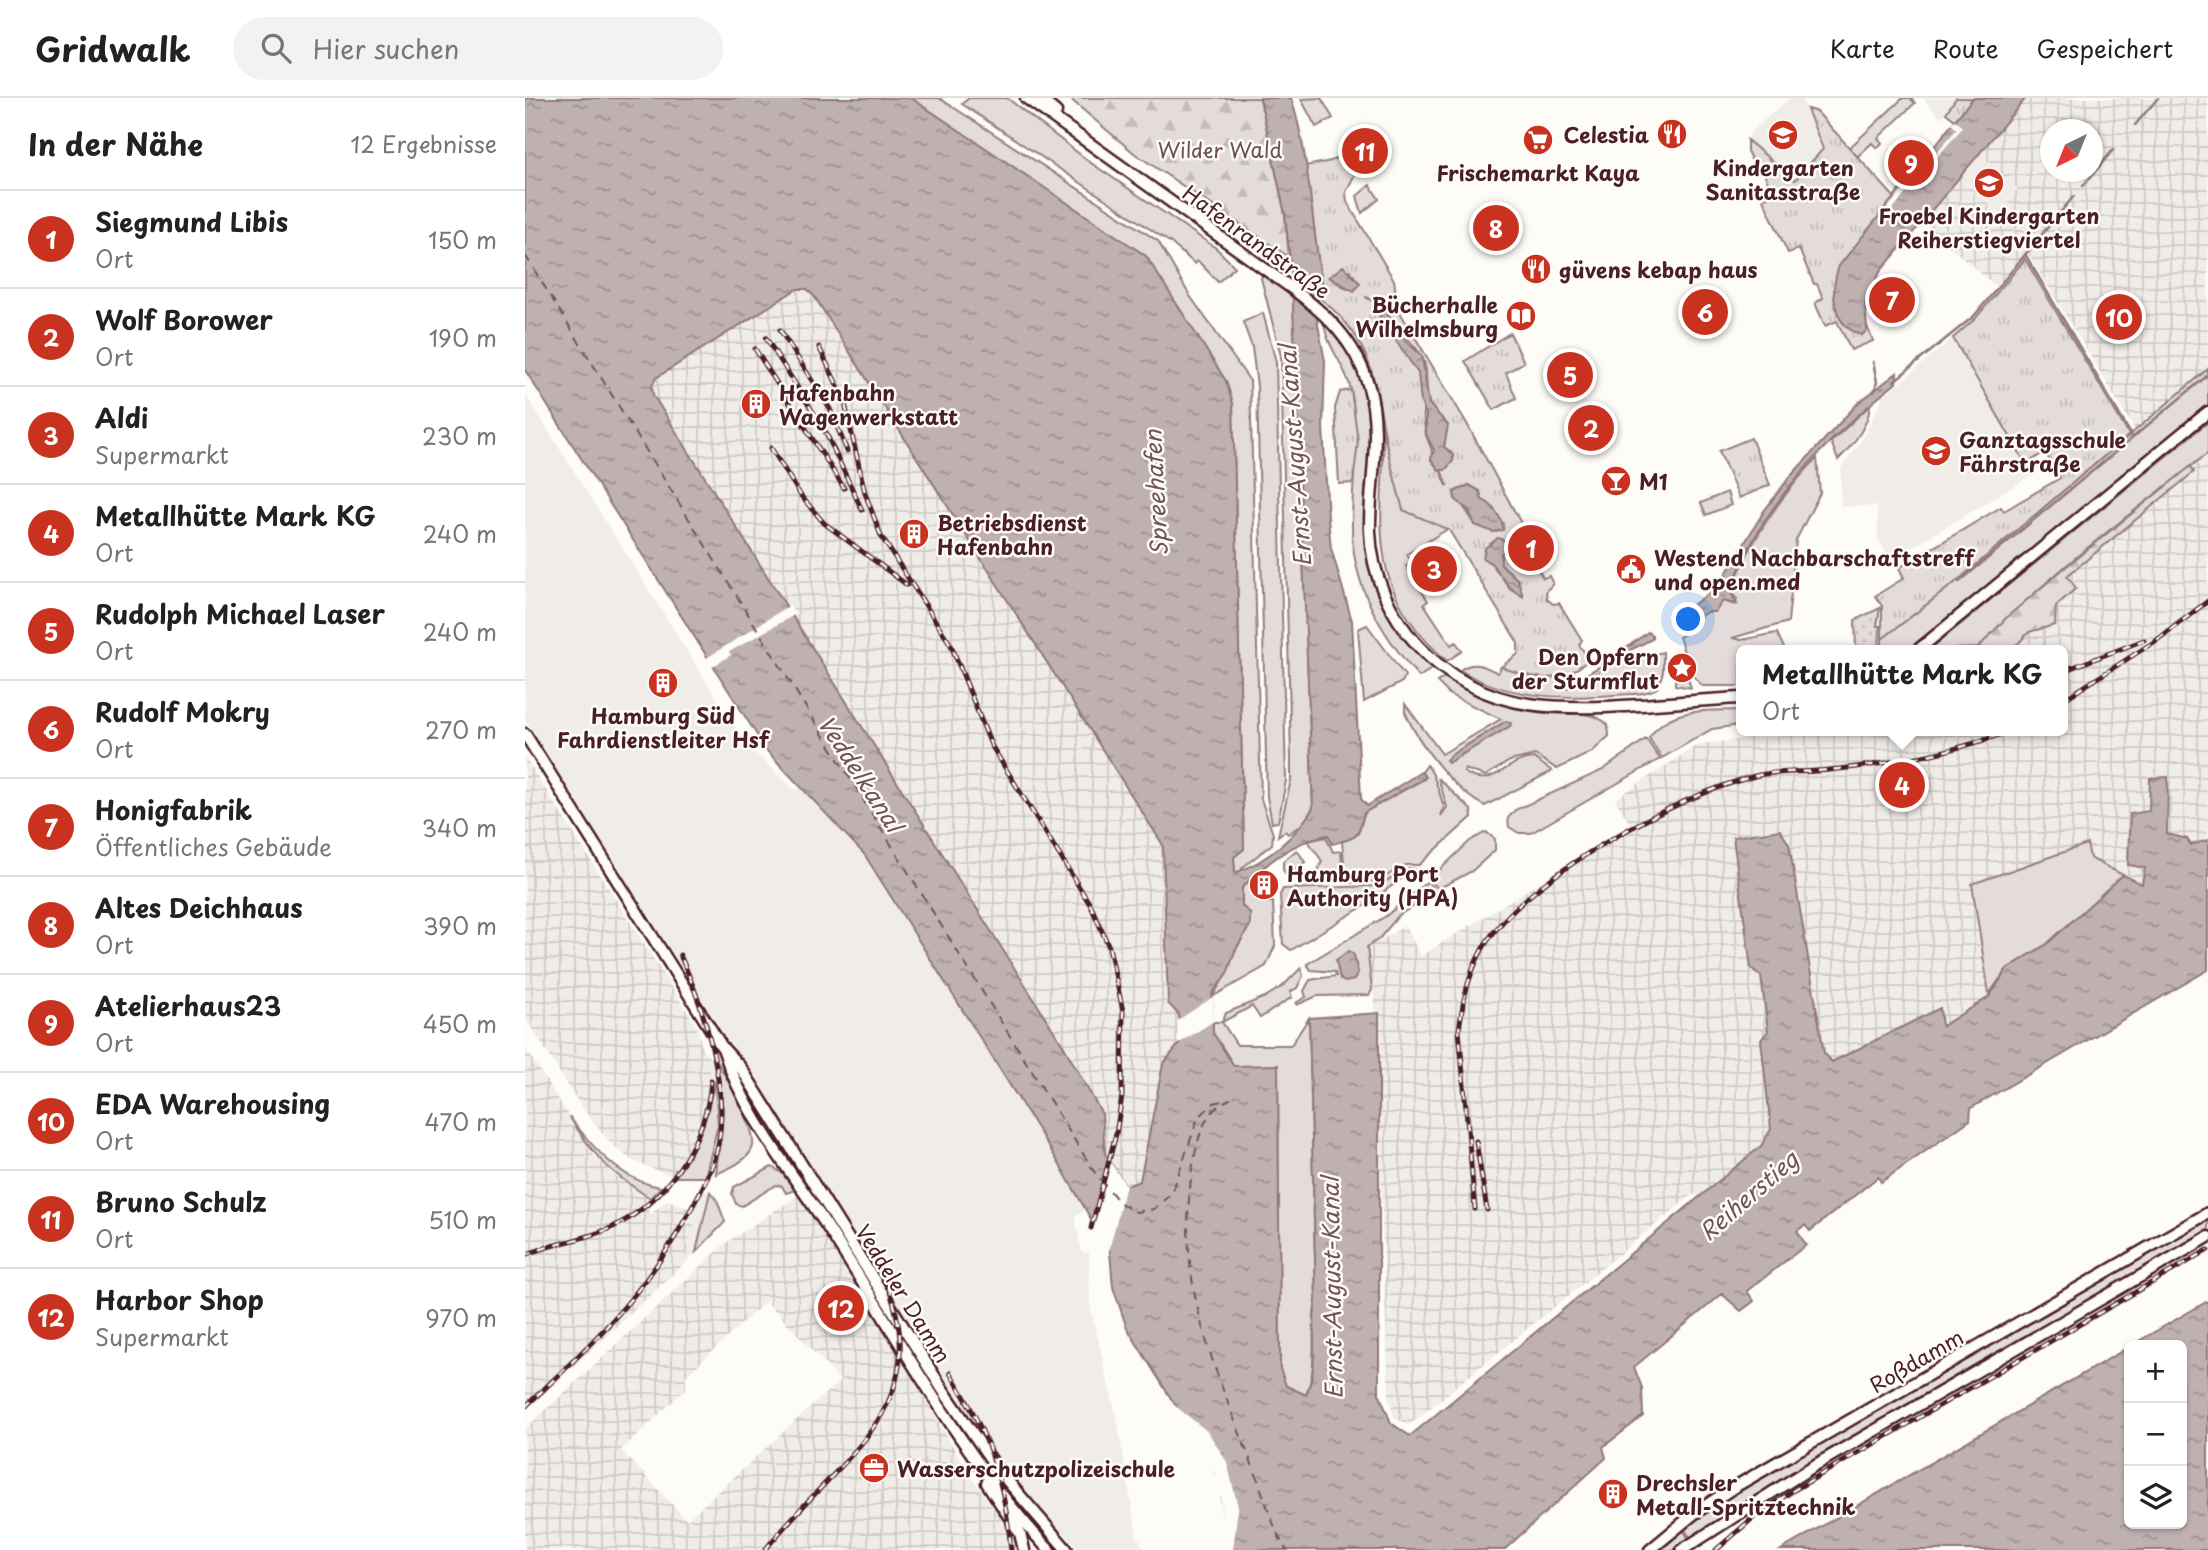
<!DOCTYPE html>
<html lang="de">
<head>
<meta charset="utf-8">
<style>
  :root { --surface:#fff; --page:#f2f2f2; --text:#222; --muted:#767676; --line:#e0e0e0; --accent:#c8321e }
  body { margin:0; font-family:"Playpen Sans",sans-serif; background:var(--page); color:var(--text) }
  .controls { position:absolute; right:21px; bottom:21px; display:grid; overflow:hidden; border-radius:10px; box-shadow:0 2px 5px #0004 }
  .controls button { width:63px; height:63px; display:grid; place-items:center; padding:0; border:0; border-bottom:2px solid var(--line); background:var(--surface); color:var(--text); font:35px sans-serif }
  .compass { position:absolute; left:1515px; top:21px; width:63px; height:63px; border-radius:50%; background:var(--surface); box-shadow:0 2px 5px #0004; rotate:223deg }
  .you { position:absolute; left:1164px; top:522px; width:24px; height:24px; margin:-18px; border:5px solid #fff; border-radius:50%; background:#1a73e8; box-shadow:0 0 0 10px #1a73e833 }
  .badge { display:grid; place-items:center; width:46px; height:46px; border-radius:50%; background:var(--accent); color:#fff; font-size:23px; font-weight:700 }
  .pin { position:absolute; translate:-50% -50%; border:4px solid #fff; box-shadow:0 2px 7px #0006 }
  .popup { position:absolute; left:1211px; top:547px; width:332px; height:91px; box-sizing:border-box; display:grid; place-content:center; border-radius:10px; background:var(--surface); filter:drop-shadow(0 2px 5px #0005); font-size:23px; white-space:nowrap; color:var(--muted) }
  .popup b { font-size:26px; color:var(--text) }
  .popup::after { content:''; position:absolute; left:50%; top:100%; margin-left:-14px; border:14px solid transparent; border-top-color:var(--surface) }
  .list { margin:0; padding:0; list-style:none }
  h2 { display:flex; justify-content:space-between; align-items:center; height:91px; margin:0; padding:0 28px; font-size:30px }
  h2 small { font-size:23px; font-weight:400; color:var(--muted) }
  .list li { display:grid; grid-template-columns:46px 1fr auto; gap:21px; align-items:center; box-sizing:border-box; height:98px; padding:0 28px; border-top:2px solid var(--line) }
  .list b { display:block; font-size:26px; white-space:nowrap }
  .list p { margin:0; font-size:23px; white-space:nowrap; color:var(--muted) }
  .list em { font-size:23px; font-style:normal; color:var(--muted) }
  .icon { flex:none; width:38px; height:38px; fill:none; stroke:currentColor; stroke-width:2; stroke-linecap:round; stroke-linejoin:round }
  .map { position:relative; flex:none; width:1683px; height:1452px; overflow:hidden }
  header { display:flex; align-items:center; gap:42px; box-sizing:border-box; height:98px; padding:0 35px; background:var(--surface); border-bottom:2px solid var(--line) }
  header strong { font-size:33px }
  nav { display:flex; gap:38px; margin-inline-start:auto; font-size:24px }
  .search { width:490px; height:63px; background:var(--page); display:flex; align-items:center; gap:18px; box-sizing:border-box; padding:0 24px; border-radius:38px; color:var(--muted); font-size:26px }
  main { display:flex }
  aside { flex:1; background:var(--surface) }
  .map>svg:first-child { display:block }
  .built { fill:#f0ece8 }
  .industrial { fill:url(#industrial-grid); fill-rule:evenodd }
  .grass { fill:#e3dcda; stroke:#967e82; stroke-width:2; fill-rule:evenodd }
  .forest { fill:url(#forest-firs); stroke:#967e82; stroke-width:2 }
  .park { fill:url(#park-tufts); stroke:#967e82; stroke-width:2; fill-rule:evenodd }
  .garden { fill:url(#garden-dots); stroke:#967e82; stroke-width:2 }
  .water { fill:url(#water-ripples); stroke:#91777b; stroke-width:2; fill-rule:evenodd }
  .pier { fill:#fdfcf7 }
  .lines { fill:none; stroke-linecap:round; stroke-linejoin:round }
  .stream { stroke:#91777b; stroke-width:2.5 }
  .ferry { stroke:#73525a; stroke-width:2; stroke-dasharray:9 7; stroke-linecap:butt }
  .major-casing { stroke:#4a1f2b; stroke-width:15 }
  .major { stroke:#fdfcf7; stroke-width:10 }
  .rail-casing { stroke:#4a1f2b; stroke-width:5 }
  .rail { stroke:#fdfcf7; stroke-width:2.5; stroke-dasharray:8; stroke-linecap:butt }
  .labels { text-anchor:middle; dominant-baseline:central; stroke-width:5; stroke-linejoin:round; paint-order:stroke }
  .poi-label { font-size:21px; font-weight:bold; fill:#4a1f2b; stroke:#fdfcf7; text-anchor:start }
  .park-label { font-size:21px; fill:#704e57; stroke:#fdfcf7 }
  .street-label { font-size:21px; fill:#4a1f2b; stroke:#fdfcf7 }
  .water-label { font-size:23px; font-style:italic; fill:#73525a; stroke:#fdfcf7 }
</style>
</head>
<body>
<header>
<strong>Gridwalk</strong>
<div class="search"><svg class="icon" aria-label="search" viewBox="0 0 24 24"><circle cx="10" cy="10" r="6"/><path d="M15 15l6 6"/></svg>Hier suchen</div>
<nav><a>Karte</a><a>Route</a><a>Gespeichert</a></nav>
</header>
<main>
<aside>
<h2>In der Nähe<small>12 Ergebnisse</small></h2>
<ul class="list">
<li><span class="badge">1</span><div><b>Siegmund Libis</b><p>Ort</p></div><em>150 m</em></li>
<li><span class="badge">2</span><div><b>Wolf Borower</b><p>Ort</p></div><em>190 m</em></li>
<li><span class="badge">3</span><div><b>Aldi</b><p>Supermarkt</p></div><em>230 m</em></li>
<li><span class="badge">4</span><div><b>Metallhütte Mark KG</b><p>Ort</p></div><em>240 m</em></li>
<li><span class="badge">5</span><div><b>Rudolph Michael Laser</b><p>Ort</p></div><em>240 m</em></li>
<li><span class="badge">6</span><div><b>Rudolf Mokry</b><p>Ort</p></div><em>270 m</em></li>
<li><span class="badge">7</span><div><b>Honigfabrik</b><p>Öffentliches Gebäude</p></div><em>340 m</em></li>
<li><span class="badge">8</span><div><b>Altes Deichhaus</b><p>Ort</p></div><em>390 m</em></li>
<li><span class="badge">9</span><div><b>Atelierhaus23</b><p>Ort</p></div><em>450 m</em></li>
<li><span class="badge">10</span><div><b>EDA Warehousing</b><p>Ort</p></div><em>470 m</em></li>
<li><span class="badge">11</span><div><b>Bruno Schulz</b><p>Ort</p></div><em>510 m</em></li>
<li><span class="badge">12</span><div><b>Harbor Shop</b><p>Supermarkt</p></div><em>970 m</em></li>
</ul>
</aside>
<div class="map">
<svg width="1683" height="1452" viewBox="0 0 1683 1452">
  <defs>
    <pattern id="industrial-grid" width="8" height="8" patternUnits="userSpaceOnUse" patternTransform="scale(1.75)"><rect width="8" height="8" fill="#f0ece8"/><path d="M0 4h8M4 0v8" fill="none" stroke="#cfcac7"/></pattern>
    <pattern id="forest-firs" width="22" height="20" patternUnits="userSpaceOnUse" patternTransform="scale(1.75)"><rect width="22" height="20" fill="#e3dcda"/><path d="M5 1l3.5 6h-7zM16 11l3.5 6h-7z" fill="#c4bcbb"/></pattern>
    <pattern id="park-tufts" width="24" height="20" patternUnits="userSpaceOnUse" patternTransform="scale(1.75)"><rect width="24" height="20" fill="#e3dcda"/><path d="M3 7l-1-3M5 7V3M7 7l1-3M15 17l-1-3M17 17v-4M19 17l1-3" fill="none" stroke="#c4bcbb"/></pattern>
    <pattern id="garden-dots" width="8" height="8" patternUnits="userSpaceOnUse" patternTransform="scale(1.75)"><rect width="8" height="8" fill="#e3dcda"/><path d="M2 2h.1M6 6h.1" fill="none" stroke="#c4bcbb" stroke-width="1.8" stroke-linecap="round"/></pattern>
    <pattern id="water-ripples" width="26" height="14" patternUnits="userSpaceOnUse" patternTransform="scale(1.75)"><rect width="26" height="14" fill="#c0b1b1"/><path d="M2 4q2-2 4 0t4 0M15 11q2-2 4 0t4 0" fill="none" stroke="#9e8f90"/></pattern>
  </defs>
  <rect width="100%" height="100%" fill="#fdfcf7"/>
  <filter id="ink" filterUnits="userSpaceOnUse"><feTurbulence type="fractalNoise" baseFrequency=".0143" numOctaves="2"/><feDisplacementMap in="SourceGraphic" scale="14" xChannelSelector="R" yChannelSelector="G"/><feConvolveMatrix kernelMatrix="1 2 1 2 8 2 1 2 1" color-interpolation-filters="sRGB"/></filter>
  <g filter="url(#ink)">
    <path class="built" d="M1265 0H1275L1282 11 1298 51 1270 82 1222 42 1227 33Z
      M1398 0H1431L1416 20Z
      M1455 57 1493 91 1488 108 1479 118 1435 80Z
      M1428 240 1507 377 1366 462 1353 441 1352 408H1316V370L1338 340 1358 299Z
      M0 296 220 645 267 690 276 691 337 756 529 1058 559 1113 550 1118 556 1154 564 1155 565 1207 593 1327 612 1438 620 1452H555L517 1412 447 1329 0 621Z
      M189 957 198 1011 191 1076 180 1079 191 1042 193 1011 190 986 171 1042 156 1070 147 1078 173 1032 183 992 184 958Z
      M136 1089 143 1091 122 1112 118 1106Z
      M174 1092 185 1094 171 1154 159 1166 173 1114 164 1110Z"/>
    <path class="industrial" d="M1501 0H1683V271L1610 332 1504 157 1474 191 1396 124 1435 80 1478 118 1487 109 1482 103 1493 91 1455 57ZM1526 32H1568V74H1526Z
      M272 191H282L289 198 638 747 643 905 654 917 655 945 638 966 615 1083 601 1088 579 1056 577 1016 539 949 128 297 127 288 131 280Z
      M1683 355V742L1666 747 1662 741 1642 736 1643 679 1625 680 1624 713 1605 717 1620 770 1617 786 1565 760 1562 747 1447 786 1464 899 1416 928 1415 911 1307 964 1299 956 1254 732 1208 739 1236 877 1243 933 1236 942 1246 1031 1236 1048 1175 1097H1167L884 1327 869 1319 864 1301 849 899 843 849 880 828 896 858 1106 728 1090 701 1174 646 1296 633H1538V552H1487L1504 534 1519 529 1541 478 1669 374 1666 368Z
      M0 659 172 929 178 953 184 958 185 981 178 1018 164 1050 146 1078 108 1063 84 1044 55 1007 0 919Z
      M0 949 69 1058 89 1077 125 1100 118 1106 126 1116 143 1102 173 1114 159 1166 0 1313Z
      M274 1097 377 1261 445 1378 489 1438 491 1452H0V1331L202 1144ZM241 1203 315 1282 162 1422 96 1352 161 1291V1278Z"/>
    <path class="grass" d="M386 0H414L633 143 665 198 725 283 736 701 748 736 747 746 717 770 718 772 710 776 709 759 719 751 708 306 701 283 462 53Z
      M444 0H482L566 65 691 150 710 169 693 184 673 163 670 166 646 145 437 6Z
      M796 0 808 20 791 29 776 1Z
      M1378 0H1385L1390 5 1353 40 1357 45 1352 50 1347 45 1332 59 1324 50Z
      M738 175 768 199 788 710 775 731 773 729 763 736 760 733 753 738 766 682V661L756 258 736 180Z
      M738 215 751 264 761 683 753 724 747 725 742 699 732 288 727 249 718 224Z
      M799 224C855 281 846 344 845 419 845 434 842 452 845 467 853 508 879 541 908 570L894 579C856 536 826 486 827 426 827 380 835 338 826 292 821 267 801 249 799 224Z
      M1683 271V308L1386 549 1357 552V541L1432 483Z
      M1345 307C1344 327 1327 348 1313 362L1306 344Z
      M858 309 920 408 921 432 882 456 887 465 881 468 903 503 899 506 926 547 931 544 937 553 922 563C830 483 863 414 858 309Z
      M1683 324V355C1605 417 1522 476 1454 550L1404 552Z
      M1292 360 1295 395 1271 442 1263 524 1207 540 1216 542 1252 535 1260 552H1216V588H1178C1161 574 1161 557 1154 539L1158 537 1144 522 1152 518 1157 530 1198 503 1210 507 1212 501 1206 495C1224 443 1254 400 1292 360Z
      M1202 394 1206 407 1181 417 1176 405Z
      M842 527 880 578 877 584 839 604 833 531Z
      M1138 554V574L1132 590C1121 597 1103 596 1089 597 1036 601 982 601 935 572 949 562 959 568 973 575L976 569 1009 578 1035 580 1036 591 1049 588 1101 557 1107 562Z
      M1156 558 1166 590 1150 587 1151 560Z
      M920 579C947 597 979 609 1011 614 1033 618 1067 609 1083 627L1084 638 1067 654 1032 671 1010 657 985 663 960 678 940 671 939 674C969 694 979 661 1009 660L1027 673 960 708C930 694 893 645 880 614V606L917 656 976 621 925 597 912 584ZM981 623 985 628 925 663 926 657Z
      M1216 612V627L1187 631 1137 660 1124 640C1144 608 1183 613 1216 612Z
      M1121 641 1135 661 1006 735H994L984 729 983 720 990 712 1078 672Z
      M902 667C911 677 913 694 919 708L916 718 922 709 913 680 946 712 947 719 894 767H881L853 783 821 785 817 743C842 737 831 730 841 713L899 681 897 674Z
      M961 734 970 741V752L947 773 913 791 905 781 945 743Z
      M801 739 808 754 816 753 818 784 803 783 793 772 797 763 783 743Z
      M1562 746 1565 760 1598 777 1522 846 1482 871 1464 896 1447 786Z
      M772 752 780 764 762 777 758 772V763Z
      M885 770 889 771 844 805 766 852 758 846 755 797 758 791 852 788Z
      M726 780 737 796 738 803 748 804 750 848 741 868 687 899 702 875 710 853 725 827 717 809 716 791Z
      M903 783 911 795 874 817 854 841 842 849 847 892 844 897 792 898 772 907 771 905 781 899 779 893 785 882 811 878 810 874 786 872 782 866 861 818Z
      M776 870 778 878 772 890 765 894 767 899 735 920 727 908 697 924 712 947H766L784 920 791 1202C785 1234 794 1266 781 1297L761 1288 755 1272 753 968H709L688 935V924H697L701 915 740 899 758 888Z
      M190 959C199 977 235 1034 227 1051 222 1063 203 1071 191 1076L198 1011Z
      M190 983 193 1027 180 1079H149L178 1027Z
      M44 1018C68 1050 96 1083 136 1089L125 1100C83 1073 70 1060 44 1018Z
      M247 1069 257 1075 270 1092 261 1095 257 1088 251 1087 217 1108 211 1106 207 1096 209 1089Z
      M185 1094 192 1102 200 1124 171 1154Z
      M1683 1120V1133L1203 1415 1166 1440 1159 1431 1201 1400Z
      M1158 1432 1164 1441 1150 1452H1136Z"/>
    <path class="forest" d="M544 0H735L760 116 764 159 609 55Z
      M1666 368 1669 374 1542 478 1551 490 1531 508 1530 527 1504 534 1487 552H1451L1483 518 1543 467Z"/>
    <path class="park" d="M1431 0H1448L1430 22 1421 15Z
      M1282 11 1292 14 1370 100 1314 168C1315 192 1309 229 1337 237L1342 228 1348 243 1326 252 1312 223 1300 228 1290 205 1298 200 1292 186H1289L1274 151 1263 155 1238 101 1248 96 1235 66 1229 67 1222 53V42L1270 82 1298 51Z
      M825 52 833 70 821 94 822 104 869 182 873 211 941 324 1010 451 1004 455 1018 480 1024 478 1028 486 1021 493 1022 501 1028 506 1034 505 1057 542 1054 547 1063 559 1062 563C1034 588 1008 581 976 569L993 556V545L924 432 878 412C872 389 865 366 861 343 850 283 847 239 793 199L798 190C790 150 787 109 780 68L806 63ZM825 172 834 185 831 191H822L804 179ZM860 207C867 233 885 238 897 259 905 273 898 293 905 308 913 327 927 314 919 349L926 354 914 372 906 362C908 348 905 350 901 337 897 322 899 285 892 273 881 254 866 238 855 219L853 214ZM944 387 955 393 957 402 978 425 972 434 950 426 929 394ZM984 446 976 456V466L993 482 997 498 986 491 967 466 958 460Z
      M845 87 854 101 837 115 832 98Z
      M1500 161 1604 337 1432 483 1357 541V508L1350 498 1379 480 1374 470 1476 409 1479 413 1535 380 1520 354 1501 366 1428 240 1450 221Z
      M985 235 999 264 981 275 991 300 969 312 940 263Z
      M826 292 833 343 828 385 814 386 810 310 815 294Z
      M1226 340 1245 387 1214 400 1194 353Z"/>
    <path class="garden" d="M1355 510 1352 528H1355L1354 552H1331L1330 522Z"/>
    <path class="water" d="M0 0H386L621 158 701 283 708 306 719 751 709 759 710 775C742 764 771 738 788 710L767 182 760 116 735 0H766C786 62 786 128 798 191L793 199 792 222 800 263 798 328 803 421 806 450 827 523 836 701 842 708 896 674 901 679 839 715C832 741 834 739 807 746L803 737C770 743 740 765 717 790V808L725 815V827L710 853 702 876 687 896 688 935 709 968 753 967 755 1271 761 1288 781 1297C795 1266 785 1234 791 1202L784 920 854 915V1295L866 1325 885 1338 1236 1048 1246 1031 1236 942 1243 933 1236 878 1226 870 1208 739 1255 732 1264 746 1299 955 1307 964 1415 910 1417 928 1464 899 1482 871 1522 846 1598 777 1617 786 1620 770 1603 767 1605 716 1624 713 1625 680 1643 679 1642 736 1662 741 1666 747 1683 742V872L1446 1010 1445 1022 1356 1084 1353 1079 1285 1133 1280 1127 1272 1133 1281 1147 1222 1193 1229 1203 1216 1213 1197 1196 1109 1269 1117 1290 1118 1318 1078 1349 1081 1360 979 1452H700L696 1392 687 1366 602 1230 588 1189 585 1154 529 1057 339 756 242 653 0 272ZM272 191H282L289 198 638 747 643 905 654 917 655 945 638 966 615 1083 601 1088 580 1056 577 1016 539 949 128 297 127 288 131 280Z
      M1448 0H1501L1355 174 1340 205 1342 232 1337 237C1306 228 1305 193 1314 168Z
      M818 168 835 185 829 193 804 179Z
      M859 205 864 221 876 238 897 258 904 306 923 327 919 349 928 357V363L920 372H914L906 361 909 352 901 337V317L896 304 893 275 855 219 854 211Z
      M1372 275 1371 285C1306 337 1229 413 1206 495L1212 506 1198 503 1190 514H1182L1156 530 1152 518 1193 489 1239 413 1264 380 1333 305Z
      M944 387 954 393 957 402C967 404 979 424 978 432L968 434 950 427 944 413 930 401 929 394Z
      M973 440 984 444 976 456V466L993 482 998 498 984 489 967 466 958 460 960 450Z
      M1123 534 1127 537V541L1082 564Z
      M981 623 986 625 985 628 923 665 921 662 926 657Z
      M824 853 829 857 833 875 829 882 820 884 815 881 811 862Z
      M1683 1203V1452H1256L1604 1249V1426H1657V1247H1607Z"/>
    <path class="pier" d="M1430 22 1438 29 1366 113 1367 116 1364 120 1358 115 1432 31 1426 26Z
      M265 507 271 516 204 554 206 557 186 570 180 561Z
      M688 899 689 923 653 946V922Z
      M582 1059 601 1087 583 1156 564 1127Z
      M639 1299 683 1334 702 1364 713 1409 708 1452H697L696 1401 689 1374Z"/>
    <g class="lines">
      <path class="stream" d="M1610 27 1633 0
        M1558 88 1588 52
        M1500 156 1608 340
        M841 199 855 207
        M1348 264 1352 284 1349 294
        M1369 283 1449 218 1549 98
        M916 373 922 387
        M1434 484 1683 277
        M1041 588 1092 559"/>
      <path class="ferry" d="M0 157 570 1075 595 1105 611 1114 629 1111 647 1095 673 1020 689 1005 705 1001C678 1013 673 1040 668 1067 649 1185 688 1266 730 1374 736 1390 752 1442 762 1452"/>
      <g class="major-casing">
        <path id="major" d="M501 0 765 189C800 215 830 242 843 286 858 334 844 384 845 433 848 521 918 594 1004 606 1068 615 1150 603 1216 600
          M514 0 531 14
          M1393 552 1683 314
          M0 636 197 949 216 970 418 1292 473 1372 542 1452
          M199 953C220 1020 270 1077 307 1136 376 1243 436 1358 524 1452
          M462 1385 495 1435 499 1452
          M1125 1452 1170 1415 1206 1391 1683 1115
          M1157 1452 1287 1369 1683 1139"/>
      </g>
      <use href="#major" class="major"/>
      <g class="rail-casing">
        <path id="rail" d="M255 232 305 311 322 353
          M241 240 299 331 337 412
          M294 249 319 301 340 395 356 438 426 547 466 647 566 808 584 849 598 913 597 998 591 1036 566 1130
          M230 251 319 390
          M246 350 276 398 299 425 382 487
          M1538 573 1619 542
          M1538 602 1632 542 1683 503
          M951 1043 962 1112
          M950 1111 934 932C938 900 945 869 963 842 1009 775 1151 698 1230 678 1253 672 1280 675 1304 672 1360 667 1432 654 1484 633
          M0 1157C28 1145 60 1142 88 1129 142 1103 182 1042 186 982
          M425 1275C463 1334 480 1382 486 1452
          M0 1309C64 1249 118 1198 161 1120 175 1095 189 1071 194 1042 203 986 178 907 155 857
          M240 1452C323 1347 425 1307 348 1154
          M1191 1452 1229 1419 1269 1392 1683 1152"/>
      </g>
      <use href="#rail" class="rail"/>
    </g>
  </g>
  <defs>
    <g id="restaurant-disc" transform="scale(1.575)"><circle r="9.5" fill="#c8321e" stroke="#fdfcf7"/><path d="M-5-6h1v4h1v-4h1v4h1v-4h1v5L-1.5 .5V6h-2V.5L-5-1ZM5-6V6H3V1.5H1.5Q1.5-4 5-6Z" fill="#fff"/></g>
    <g id="school-disc" transform="scale(1.575)"><circle r="9.5" fill="#c8321e" stroke="#fdfcf7"/><path d="M0-5L7-2L0 1L-7-2ZM-4 1L0 2.5L4 1V4Q0 6-4 4Z" fill="#fff"/></g>
    <g id="supermarket-disc" transform="scale(1.575)"><circle r="9.5" fill="#c8321e" stroke="#fdfcf7"/><path d="M-6-5.5h2.5l.6 2H6L4.5 2H-2.5L-4.4-4H-6ZM-1.5 3.2a1.3 1.3 0 1 0 .1 0ZM3 3.2a1.3 1.3 0 1 0 .1 0Z" fill="#fff"/></g>
    <g id="library-disc" transform="scale(1.575)"><circle r="9.5" fill="#c8321e" stroke="#fdfcf7"/><path d="M-6-4Q-3-5.5-.7-3.5V5Q-3 3-6 4ZM6-4Q3-5.5 .7-3.5V5Q3 3 6 4Z" fill="#fff"/></g>
    <g id="building-disc" transform="scale(1.575)"><circle r="9.5" fill="#c8321e" stroke="#fdfcf7"/><path d="M-4-6H4V6H1V3H-1V6H-4ZM-2.5-4.3h1.7v1.8h-1.7ZM.8-4.3h1.7v1.8H.8ZM-2.5-1h1.7V.8h-1.7ZM.8-1h1.7V.8H.8Z" fill="#fff"/></g>
    <g id="bar-disc" transform="scale(1.575)"><circle r="9.5" fill="#c8321e" stroke="#fdfcf7"/><path d="M-6-5H6L.8 .8V4.5H3.5V6h-7V4.5H-.8V.8Z" fill="#fff"/></g>
    <g id="civic-disc" transform="scale(1.575)"><circle r="9.5" fill="#c8321e" stroke="#fdfcf7"/><path d="M-.6-6.5H3V-4.5H.6V-3L4-1V1h2V6H-6V1h2V-1L-.6-3ZM-1.2 2.5V6h2.4V2.5Z" fill="#fff"/></g>
    <g id="sight-disc" transform="scale(1.575)"><circle r="9.5" fill="#c8321e" stroke="#fdfcf7"/><path d="M0-6L1.8-2.2L6-1.7L2.9 1.2L3.7 5.4L0 3.3L-3.7 5.4L-2.9 1.2L-6-1.7L-1.8-2.2Z" fill="#fff"/></g>
    <g id="office-disc" transform="scale(1.575)"><circle r="9.5" fill="#c8321e" stroke="#fdfcf7"/><path d="M-6-3h4V-5.5h4V-3h4V5H-6ZM-1-4.5V-3h2v-1.5ZM-6 0V1H6V0Z" fill="#fff"/></g>
  </defs>
  <g fill-rule="evenodd">
    <use href="#restaurant-disc" x="1147" y="36"/>
    <use href="#school-disc" x="1258" y="37"/>
    <use href="#supermarket-disc" x="1013" y="42"/>
    <use href="#school-disc" x="1464" y="85"/>
    <use href="#restaurant-disc" x="1011" y="171"/>
    <use href="#library-disc" x="996" y="218"/>
    <use href="#building-disc" x="231" y="306"/>
    <use href="#school-disc" x="1411" y="353"/>
    <use href="#bar-disc" x="1091" y="383"/>
    <use href="#building-disc" x="389" y="436"/>
    <use href="#civic-disc" x="1106" y="471"/>
    <use href="#sight-disc" x="1157" y="570"/>
    <use href="#building-disc" x="138" y="585"/>
    <use href="#building-disc" x="739" y="787"/>
    <use href="#office-disc" x="349" y="1370"/>
    <use href="#building-disc" x="1088" y="1396"/>
  </g>
  <g class="labels">
    <g class="poi-label">
      <text x="1124" y="36" text-anchor="end">Celestia</text>
      <text x="1258" y="69" text-anchor="middle">Kindergarten<tspan x="1258" dy="24">Sanitasstraße</tspan></text>
      <text x="1013" y="74" text-anchor="middle">Frischemarkt Kaya</text>
      <text x="1464" y="117" text-anchor="middle">Froebel Kindergarten<tspan x="1464" dy="24">Reiherstiegviertel</tspan></text>
      <text x="1034" y="171">güvens kebap haus</text>
      <text x="973" y="206" text-anchor="end">Bücherhalle<tspan x="973" dy="24">Wilhelmsburg</tspan></text>
      <text x="254" y="294">Hafenbahn<tspan x="254" dy="24">Wagenwerkstatt</tspan></text>
      <text x="1434" y="341">Ganztagsschule<tspan x="1434" dy="24">Fährstraße</tspan></text>
      <text x="1114" y="383">M1</text>
      <text x="412" y="424">Betriebsdienst<tspan x="412" dy="24">Hafenbahn</tspan></text>
      <text x="1129" y="459">Westend Nachbarschaftstreff<tspan x="1129" dy="24">und open.med</tspan></text>
      <text x="1134" y="558" text-anchor="end">Den Opfern<tspan x="1134" dy="24">der Sturmflut</tspan></text>
      <text x="138" y="617" text-anchor="middle">Hamburg Süd<tspan x="138" dy="24">Fahrdienstleiter Hsf</tspan></text>
      <text x="762" y="775">Hamburg Port<tspan x="762" dy="24">Authority (HPA)</tspan></text>
      <text x="372" y="1370">Wasserschutzpolizeischule</text>
      <text x="1111" y="1384">Drechsler<tspan x="1111" dy="24">Metall-Spritztechnik</tspan></text>
    </g>
    <g class="park-label">
      <text x="695" y="51">Wilder Wald</text>
    </g>
    <g class="street-label">
      <text transform="translate(732 143) rotate(36)">Hafenrandstraße</text>
      <text transform="translate(379 1195) rotate(58)">Veddeler Damm</text>
      <text transform="translate(1391 1262) rotate(-30)">Roßdamm</text>
    </g>
    <g class="water-label">
      <text transform="translate(769 358) rotate(-94)">Ernst-August-Kanal</text>
      <text transform="translate(630 395) rotate(-93)">Spreehafen</text>
      <text transform="translate(336 675) rotate(57)">Veddelkanal</text>
      <text transform="translate(1223 1097) rotate(-41)">Reiherstieg</text>
      <text transform="translate(806 1190) rotate(-91)">Ernst-August-Kanal</text>
    </g>
  </g>
</svg>
<div class="controls">
<button>+</button>
<button>−</button>
<button><svg class="icon" aria-label="layers" viewBox="0 0 24 24"><path d="M12 4l9 5-9 5-9-5zM3 14l9 5 9-5"/></svg></button>
</div>
<svg class="compass" viewBox="-18 -18 36 36"><path d="M0-13l5 13h-10z" fill="#e53935"/><path d="M0 13l5-13h-10z" fill="#767676"/></svg>
<div class="you"></div>
<div class="pin badge" style="left:1006px;top:450px">1</div>
<div class="pin badge" style="left:1066px;top:330px">2</div>
<div class="pin badge" style="left:909px;top:471px">3</div>
<div class="pin badge" style="left:1377px;top:687px">4</div>
<div class="popup"><b>Metallhütte Mark KG</b>Ort</div>
<div class="pin badge" style="left:1045px;top:277px">5</div>
<div class="pin badge" style="left:1180px;top:214px">6</div>
<div class="pin badge" style="left:1367px;top:202px">7</div>
<div class="pin badge" style="left:971px;top:130px">8</div>
<div class="pin badge" style="left:1386px;top:65px">9</div>
<div class="pin badge" style="left:1594px;top:219px">10</div>
<div class="pin badge" style="left:840px;top:53px">11</div>
<div class="pin badge" style="left:316px;top:1210px">12</div>
</div>
</main>
</body>
</html>
